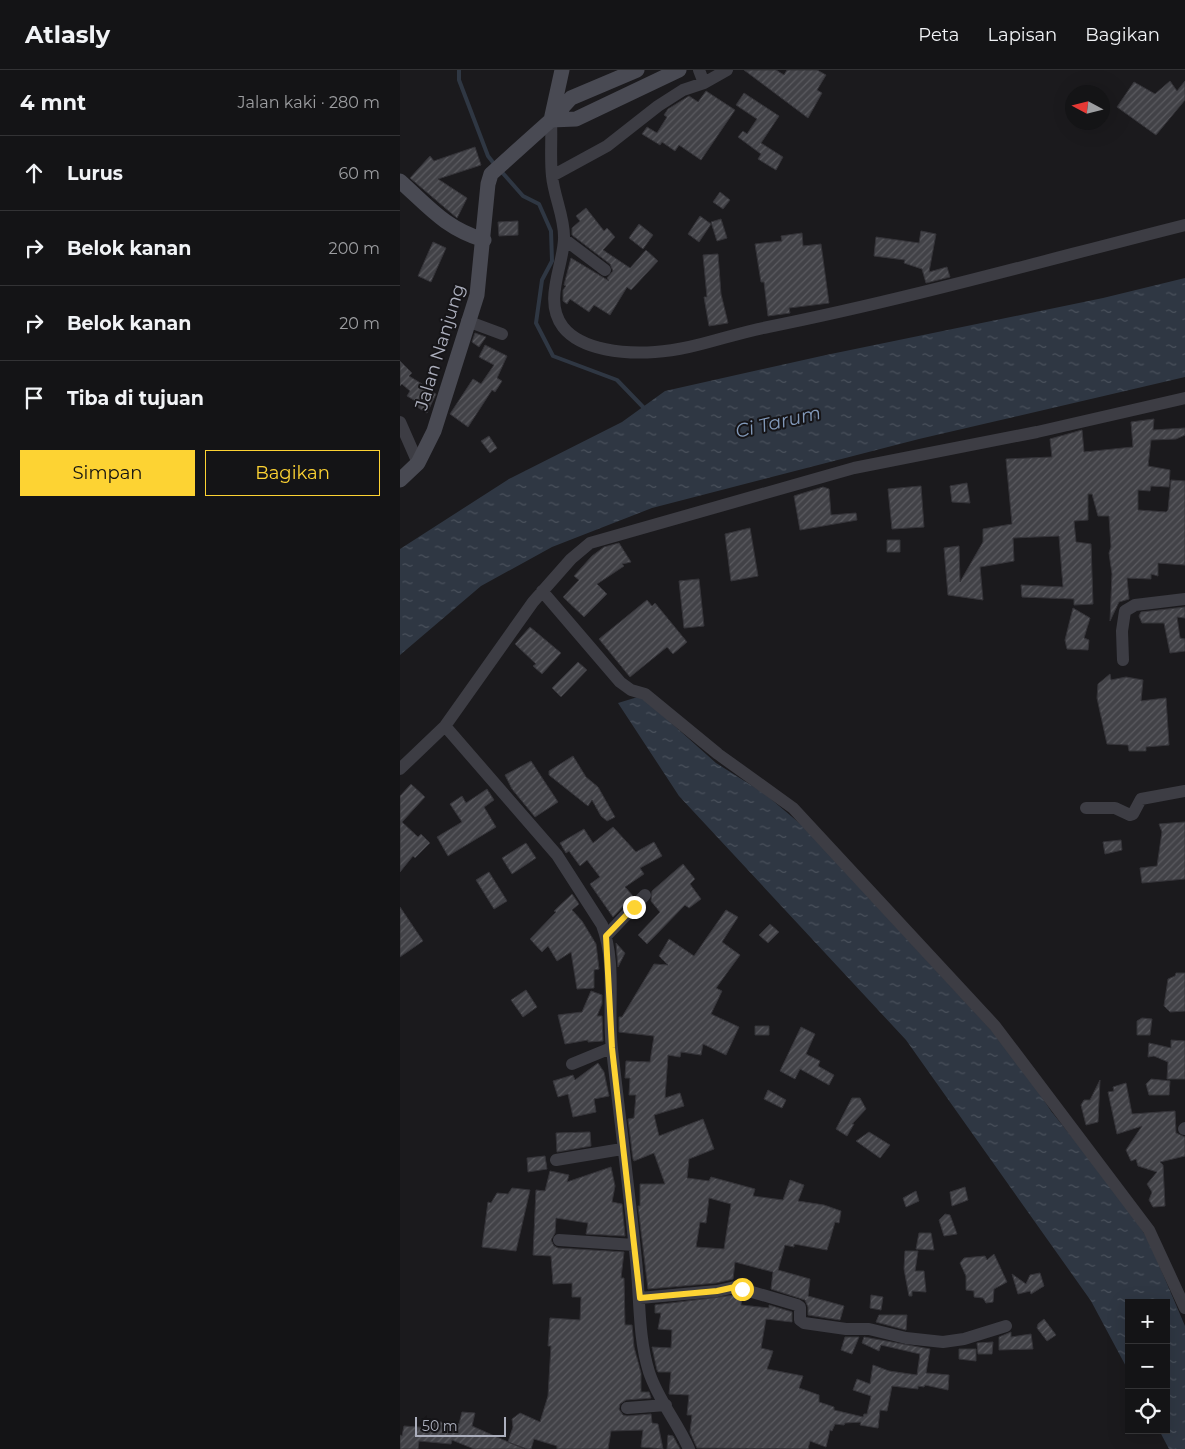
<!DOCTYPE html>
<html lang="id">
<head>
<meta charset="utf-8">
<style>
  :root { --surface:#141416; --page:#1d1d1f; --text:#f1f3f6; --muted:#9d9ea1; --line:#333335; --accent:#fdd333 }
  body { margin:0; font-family:Montserrat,sans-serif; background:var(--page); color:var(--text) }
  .controls { position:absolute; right:15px; bottom:15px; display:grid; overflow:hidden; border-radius:0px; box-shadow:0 5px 20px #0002 }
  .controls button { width:45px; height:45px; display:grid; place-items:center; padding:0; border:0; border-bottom:1px solid var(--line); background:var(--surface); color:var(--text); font:25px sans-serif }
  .compass { position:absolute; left:665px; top:15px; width:45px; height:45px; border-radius:50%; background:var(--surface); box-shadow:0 5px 20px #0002; rotate:277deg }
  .scale { position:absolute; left:15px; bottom:12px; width:91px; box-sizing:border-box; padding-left:5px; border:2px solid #acafbd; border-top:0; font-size:14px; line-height:18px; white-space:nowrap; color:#acafbd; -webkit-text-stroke:4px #161518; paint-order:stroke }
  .stop { position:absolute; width:15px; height:15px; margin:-11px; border:4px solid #fdd333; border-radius:50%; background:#fff }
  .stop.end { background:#fdd333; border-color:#fff; box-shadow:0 1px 5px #0008 }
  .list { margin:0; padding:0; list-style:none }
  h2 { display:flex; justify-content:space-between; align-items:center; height:65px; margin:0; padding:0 20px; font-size:21px }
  h2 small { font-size:16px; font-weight:400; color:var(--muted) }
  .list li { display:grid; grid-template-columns:32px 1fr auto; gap:15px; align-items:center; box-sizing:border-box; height:75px; padding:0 20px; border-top:1px solid var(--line) }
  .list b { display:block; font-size:19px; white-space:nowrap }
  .list em { font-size:16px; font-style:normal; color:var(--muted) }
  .actions { display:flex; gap:10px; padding:15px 20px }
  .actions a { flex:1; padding:11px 0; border:1px solid var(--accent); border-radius:0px; text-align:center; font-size:18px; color:var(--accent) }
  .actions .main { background:var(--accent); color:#111 }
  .icon { flex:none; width:28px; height:28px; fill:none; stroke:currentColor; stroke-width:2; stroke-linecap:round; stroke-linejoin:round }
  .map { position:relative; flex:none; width:785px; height:1379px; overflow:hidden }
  header { display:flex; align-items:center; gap:30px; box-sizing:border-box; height:70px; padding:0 25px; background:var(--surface); border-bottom:1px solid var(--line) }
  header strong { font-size:24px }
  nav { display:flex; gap:28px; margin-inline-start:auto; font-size:18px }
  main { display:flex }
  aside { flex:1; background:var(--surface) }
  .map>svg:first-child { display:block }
  .water { fill:url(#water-ripples) }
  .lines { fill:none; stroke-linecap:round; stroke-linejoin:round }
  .stream { stroke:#2f3743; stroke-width:4 }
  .building { fill:url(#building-hatch); stroke:#353439; fill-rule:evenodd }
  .street { stroke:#3d3d44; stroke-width:12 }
  .secondary { stroke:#494a53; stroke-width:15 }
  .route { stroke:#fdd333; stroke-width:6 }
  .labels { text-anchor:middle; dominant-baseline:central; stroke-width:4; stroke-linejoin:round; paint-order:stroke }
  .street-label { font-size:18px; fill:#acafbd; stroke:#161518 }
  .water-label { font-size:19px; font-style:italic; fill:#8299b9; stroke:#161518 }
</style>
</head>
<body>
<header>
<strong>Atlasly</strong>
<nav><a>Peta</a><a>Lapisan</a><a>Bagikan</a></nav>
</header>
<main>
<aside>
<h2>4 mnt<small>Jalan kaki · 280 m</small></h2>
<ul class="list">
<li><svg class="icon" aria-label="ahead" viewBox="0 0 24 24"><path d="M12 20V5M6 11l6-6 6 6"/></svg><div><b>Lurus</b></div><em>60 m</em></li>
<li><svg class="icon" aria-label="right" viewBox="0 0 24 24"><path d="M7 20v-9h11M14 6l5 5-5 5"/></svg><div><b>Belok kanan</b></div><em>200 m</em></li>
<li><svg class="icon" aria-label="right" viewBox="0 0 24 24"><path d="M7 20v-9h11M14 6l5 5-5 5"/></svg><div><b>Belok kanan</b></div><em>20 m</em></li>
<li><svg class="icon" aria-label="arrive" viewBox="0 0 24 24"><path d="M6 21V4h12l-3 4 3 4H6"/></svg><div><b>Tiba di tujuan</b></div></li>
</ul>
<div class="actions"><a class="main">Simpan</a><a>Bagikan</a></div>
</aside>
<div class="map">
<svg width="785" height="1379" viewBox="0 0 785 1379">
  <defs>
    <pattern id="water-ripples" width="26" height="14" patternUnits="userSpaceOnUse" patternTransform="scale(1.25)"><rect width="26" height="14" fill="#2f3743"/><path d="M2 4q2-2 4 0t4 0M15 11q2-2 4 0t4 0" fill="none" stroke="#4a515c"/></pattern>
    <pattern id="building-hatch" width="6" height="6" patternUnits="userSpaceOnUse" patternTransform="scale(1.25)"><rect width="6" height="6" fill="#424247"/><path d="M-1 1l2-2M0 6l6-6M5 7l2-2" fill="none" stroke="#5b5b60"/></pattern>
  </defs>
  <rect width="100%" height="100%" fill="#1b1a1d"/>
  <path class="water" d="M785 208V307L519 369 252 438 152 477 81 516 0 585V479L109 409 222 352 265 321 426 285 703 228Z
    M241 626 316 693 365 724 404 757 615 986 651 1041 717 1123 748 1169 785 1256V1379H769L759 1360H766V1233H729V1302L691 1231 506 970 279 726 218 633Z"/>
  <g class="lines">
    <path class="stream" d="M59 0V10L88 86 95 95
      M100 100 123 126 139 134 151 161 152 191 142 210 136 253 153 286 217 310 245 339"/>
  </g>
  <path class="building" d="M344 0H376L384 5 387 0H417L426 5 417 20 422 23 408 48Z
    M770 11 777 21 785 11V30L756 65 717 37 734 12 755 24Z
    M306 21 335 40 301 90 279 75 275 81 262 72 260 75 242 64 247 57 257 63 267 47 264 45 268 39 289 26 298 32Z
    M344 23 379 46 361 73 383 87 376 100 358 89 361 84 338 67 343 61 347 64 357 49 336 35Z
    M75 77 81 95 38 109 67 128 57 148 10 108 30 86 34 91Z
    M320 122 330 130 323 139 313 132Z
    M186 138 204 161 207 158 215 167 203 180 230 198 246 180 258 191 231 220 227 217 210 245 194 235 189 242 170 229 167 234 163 231V220L166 216 164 215 171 188 209 211 207 208 213 201 210 194 172 165V158L180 151 176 146Z
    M300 146 311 154 299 172 288 164Z
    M321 149 327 168 317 171 311 152Z
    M118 151V165L99 166 98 152Z
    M239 154 253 165 243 179 229 168Z
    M521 161 536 164 529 202 547 197 550 207 526 213 522 199 504 193 505 190 474 186 476 167 519 173Z
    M402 163 403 176 421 174 429 233 389 238 390 243 368 246 364 212H361L355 174 382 171 381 166Z
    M33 172 46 178 31 212 18 206Z
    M318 184 321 224 328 253 309 256 304 227H307L303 185Z
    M75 263 86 267 79 277 72 272Z
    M85 275 107 286 97 308 102 311 95 322 92 320 68 357 50 344 73 309 81 314 94 295 79 287Z
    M0 291 12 303 9 306 22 314 21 316 36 324 27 343 17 337 19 333 7 326 10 321 2 314 0 316Z
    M754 349 753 360 785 358V365L776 369 751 370 748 396 770 400 769 417 751 416 750 421 738 420V440L766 442 768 440 771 410 785 411V495L758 493V506L751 504V509L727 508 729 529 719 532 710 551 712 504 709 483 711 477 709 446H698L692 424H688V450L674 451 676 472 691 474 693 534 674 535V529L622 527 621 515 663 517 659 466 613 468 614 491 580 497 583 530 548 525 544 478 559 476 560 512 583 472V459L612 454 606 389 652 387 650 369 682 360 684 382 733 377 731 352Z
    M89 366 97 378 90 383 81 371Z
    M567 413 570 433 552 432 550 416Z
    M521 416 524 457 492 459 488 419Z
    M423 417 429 419 431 445 456 443 457 450 400 460 394 426Z
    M350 458 358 506 331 511 325 464Z
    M487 470H500V482H487Z
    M219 473 231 492 222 494 224 496 197 514 207 524 184 547 163 527 179 510 174 506 192 486 204 477Z
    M299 509 304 556 284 558 279 511Z
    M247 530 252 536 255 533 287 572 273 584 267 577 230 607 199 569Z
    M785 537V548L777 547 780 568 785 569V581L770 583 764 553H742L739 546 741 542Z
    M673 538 690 548 684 568 689 570 688 580 667 579 665 570Z
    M130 557 161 583 142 604 133 596 136 594 115 574Z
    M178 592 187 600 161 627 152 618Z
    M710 604 711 610 726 607 743 610 741 631 766 628 769 675 746 677V681H729L728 675 707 674 697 628 698 614Z
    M173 686 186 707 198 717 215 747 207 751 201 746 192 730 188 736 149 705V701Z
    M131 691 158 732 135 747 112 719 105 705Z
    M11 714 25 727 2 752 18 767 21 764 30 773 15 788 13 786 0 802V726Z
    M87 719 94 730 84 737 96 757 48 786 37 767 62 752 50 734 62 726 66 733Z
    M785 752V809L742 813 740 798 757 796 762 762 759 754Z
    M213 757 236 782 254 772 262 786 240 798 244 804 225 817 233 826 213 847 190 814 200 807 187 790 180 796 169 781 166 783 160 773 184 759 193 773Z
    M721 770 722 780 705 784 703 772Z
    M126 773 136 788 112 804 102 788Z
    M283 794 295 809 290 814 301 829 289 838 285 835 247 874 238 865 260 842 251 831 252 821Z
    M89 802 107 831 94 839 76 810Z
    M172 824 179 834 172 840 182 851 196 874 199 899 194 900V918L177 919 171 882 157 891 148 876 142 882 130 869 156 842 154 841Z
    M0 837 23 871 0 887Z
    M326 840 338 847 322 872 340 885 316 918 322 921 311 944 339 957 326 985 303 974 301 985 281 982 280 987 268 985 265 1028 280 1023 284 1036 254 1045 259 1066 303 1049 314 1079 289 1089 287 1108 309 1111 311 1107 355 1119 353 1126 383 1130 390 1110 404 1115 398 1131 424 1135 441 1141 439 1153 435 1152 427 1180 394 1174V1177L385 1175 378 1200 410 1209 408 1226 444 1236 440 1250 408 1245V1237L405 1230 371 1219 373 1202 335 1192 333 1209 316 1213 248 1219 238 1136H240V1114H265L254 1083 234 1091 233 1089 228 1049 234 1048 236 1025H229L230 1008H225L226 991 250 992 254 966 219 962V947H222L254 894 268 895 259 886 269 869 294 886ZM309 1128 331 1134 324 1179 296 1177 300 1152 306 1153Z
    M370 854 379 862 368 873 359 865Z
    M216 873 225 883 218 897Z
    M776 903H785V941L770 942 764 936 768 909 775 906Z
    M126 920 137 937 123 947 111 930Z
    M191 921 202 925V934L197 946H202L203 971 188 972V970L165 974 158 945 182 942Z
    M742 948 752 949 750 965H737V951Z
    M355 956H369V965H355Z
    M401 957 415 964 406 984 420 991 418 996 434 1005 429 1015 400 999 395 1009 380 1001Z
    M771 970 785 971V1009H767L768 992 754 986 748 987 749 973 771 978Z
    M198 993 204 1002 209 1026 194 1029 196 1042 173 1047 168 1024 158 1027 153 1011 173 1005 175 1010Z
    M751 1009 770 1011 769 1025H749L746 1014Z
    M700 1010 698 1052 686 1055 681 1035 684 1030H690Z
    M726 1013 732 1044 775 1041 776 1063 785 1067V1086L760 1092 763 1095 765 1136 753 1137 749 1130 752 1122 747 1114 757 1102 738 1096 736 1089 731 1091 726 1080 742 1056 717 1064 708 1022 714 1021 713 1017Z
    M368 1020 386 1030 382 1038 364 1029Z
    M452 1028H460L466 1039 452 1054H454L447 1066 436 1059Z
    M190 1062 191 1076 157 1082 156 1063Z
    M469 1062 490 1075 480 1088 456 1071Z
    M145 1086 147 1099 128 1102 127 1088Z
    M211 1097 215 1116 212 1132 222 1134 225 1166 186 1164 188 1153 156 1148 155 1163 151 1170 154 1176 158 1178 224 1182 221 1208H224L225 1255H232L234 1277 241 1303V1322H249L251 1328 226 1330 220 1334 219 1339 223 1345 227 1346 251 1344 252 1353 258 1354 263 1379 241 1377 243 1360 211 1361 208 1379H157V1376L134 1369 131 1379H127L108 1372 113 1357 112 1349 120 1343 140 1352 148 1326 151 1276H148L150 1248 180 1250 181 1227H172V1213L153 1214 151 1186 133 1185 136 1120 145 1121 150 1101 169 1105 167 1112Z
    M565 1117 568 1130 552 1136 550 1122Z
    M112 1118 130 1120 116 1181 82 1177 88 1132 91 1133 97 1123 108 1124Z
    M516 1121 519 1131 506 1137 503 1128Z
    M545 1144 550 1145 557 1164 544 1166 539 1150Z
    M519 1163H531L534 1180 516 1179Z
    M505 1181H518L515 1201H524L526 1222 512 1221V1226H509L504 1199Z
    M594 1184 607 1212 594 1219 593 1232 586 1233 583 1228 574 1227V1221L566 1220V1206L560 1193 564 1188 585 1186 587 1190Z
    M640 1203 644 1216 631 1224 630 1221 618 1224 612 1204 626 1214 630 1205Z
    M335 1225 342 1227 341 1235 369 1238V1235L392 1242V1252L366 1249 361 1278 373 1281 367 1299 403 1306 399 1318 419 1325V1332L434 1337V1340L463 1347 464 1344H467L471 1326 453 1320 457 1309 470 1314 473 1295 489 1301 517 1305 520 1284 481 1275 479 1281 462 1273 464 1267 530 1279 526 1303 549 1305 548 1320 525 1315 524 1317 518 1316V1319L492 1316 487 1341 480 1340 478 1358 460 1355 461 1352 445 1353 444 1355 435 1354 432 1361 430 1360 426 1377 410 1371 408 1379 297 1378 290 1362 292 1345H287L289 1325 269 1324 271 1302H258L257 1300 252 1277 271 1278 272 1260 258 1259 261 1243H255V1235Z
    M471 1225 483 1227 481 1240 470 1238Z
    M479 1245H507L506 1260 476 1252Z
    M644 1249 656 1265 647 1271 637 1258 638 1254Z
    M611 1262V1267L631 1264 633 1279 599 1280V1267Z
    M445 1267H459L452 1284 441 1280Z
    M593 1272 592 1284H578L577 1273Z
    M559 1279H576V1291L559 1289Z
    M62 1342 75 1343 72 1356 124 1379H74L52 1370 51 1374 19 1371 18 1379H0V1365L2 1366 4 1356 31 1358 32 1351 59 1354Z
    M268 1365 273 1366 280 1379H267Z"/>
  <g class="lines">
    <path class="street" d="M299 0 304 13
      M151 50C152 69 150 88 152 106 154 127 165 148 164 169 163 197 143 231 163 257 182 281 226 284 255 282 293 280 330 264 368 257 508 229 646 190 785 155
      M152 106 207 76 258 36 283 20 304 13 327 0
      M164 169 205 200
      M67 251 102 264
      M0 352 18 393
      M142 521 220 612 231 620 245 624 318 684 393 738 595 956 749 1160 785 1238
      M723 590 722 561 725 541 735 535 785 529
      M45 656 133 532 171 489 190 473 454 398 637 362 785 328
      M0 699 45 656 157 785 202 855C217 894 207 939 212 979 220 1049 229 1119 236 1190 240 1226 238 1267 249 1302 258 1330 278 1353 289 1379
      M686 738H715L730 745 733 744 741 729 785 721
      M206 866 245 825
      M172 994 211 978
      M784 1059 785 1058
      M156 1090 222 1079
      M159 1170 234 1175
      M240 1228 317 1221 335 1217 397 1235 400 1237V1250L404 1253 446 1259H469L506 1268 543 1272 564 1269 606 1256
      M227 1338 266 1335"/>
    <path class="secondary" d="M151 50 176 49 279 0
      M151 50 162 0
      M0 111C29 137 45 158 84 170
      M0 410 18 393 34 361 77 225 88 114 91 104 151 50 171 28 237 0"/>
  </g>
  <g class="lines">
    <path class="route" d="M234 837 206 866 212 978 240 1228 317 1221 335 1217 342 1219"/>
  </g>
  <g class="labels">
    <g class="street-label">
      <text transform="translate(40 277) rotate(-73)">Jalan Nanjung</text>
    </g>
    <g class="water-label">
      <text transform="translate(378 352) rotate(-13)">Ci Tarum</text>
    </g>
  </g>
</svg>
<div class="controls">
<button>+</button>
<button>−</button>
<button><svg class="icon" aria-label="locate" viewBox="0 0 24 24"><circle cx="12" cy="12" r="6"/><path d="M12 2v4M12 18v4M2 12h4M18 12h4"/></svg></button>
</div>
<svg class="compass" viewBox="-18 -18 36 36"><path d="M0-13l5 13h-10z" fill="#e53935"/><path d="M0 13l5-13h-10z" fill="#9d9ea1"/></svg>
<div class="scale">50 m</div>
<div class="stop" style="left:342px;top:1219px"></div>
<div class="stop end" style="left:234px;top:837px"></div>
</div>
</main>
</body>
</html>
